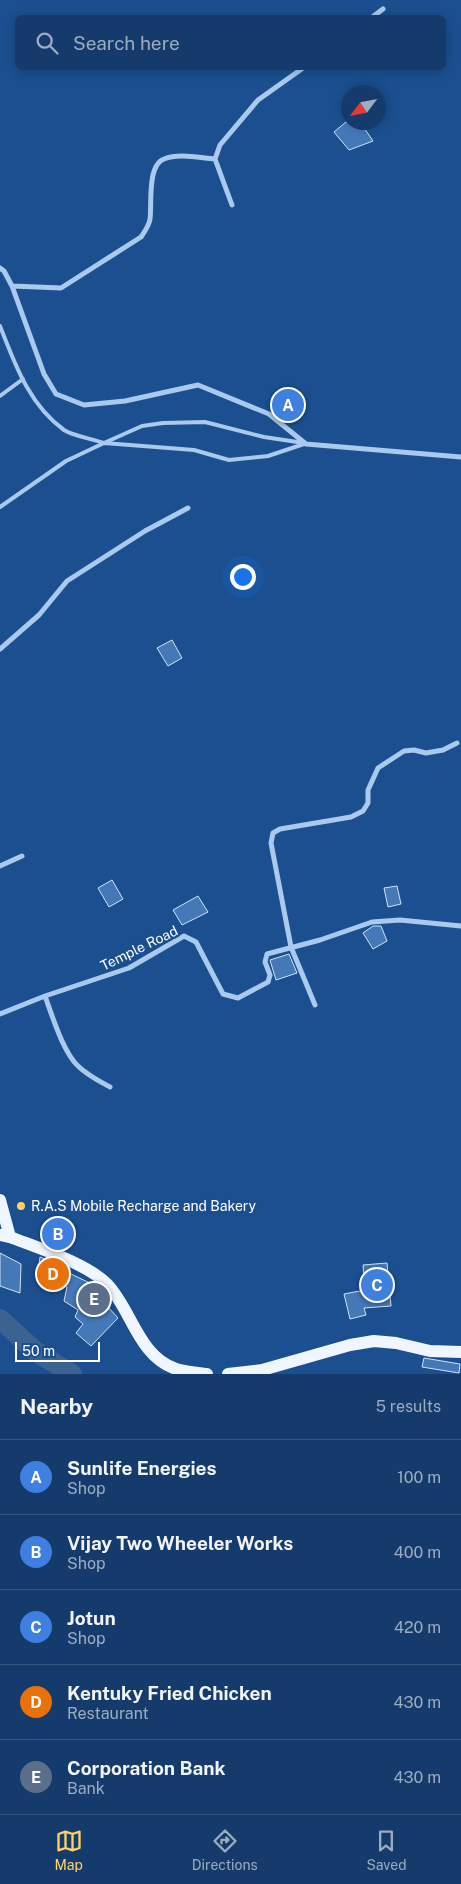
<!DOCTYPE html>
<html lang="en">
<head>
<meta charset="utf-8">
<style>
  :root { --surface:#143b6b; --page:#214673; --text:#f1f3f6; --muted:#9dadc1; --line:#33557e; --accent:#ffd166 }
  body { margin:0; font-family:"Public Sans",sans-serif; background:var(--page); color:var(--text) }
  .compass { position:absolute; left:341px; top:85px; width:45px; height:45px; border-radius:50%; background:var(--surface); box-shadow:0 2px 12px #0003; rotate:238deg }
  .scale { position:absolute; left:15px; bottom:12px; width:85px; box-sizing:border-box; padding-left:5px; border:2px solid #fff; border-top:0; font-size:14px; line-height:18px; white-space:nowrap; color:#fff; -webkit-text-stroke:4px #1b4f8f; paint-order:stroke }
  .you { position:absolute; left:242px; top:576px; width:18px; height:18px; margin:-12px; border:4px solid #fff; border-radius:50%; background:#1a73e8; box-shadow:0 0 0 8px #1a73e833 }
  .badge { display:grid; place-items:center; width:32px; height:32px; border-radius:50%; background:var(--accent); color:#fff; font-size:16px; font-weight:700 }
  .pin { position:absolute; translate:-50% -50%; border:2px solid #fff; box-shadow:0 1px 5px #0006 }
  .list { margin:0; padding:0; list-style:none }
  h2 { display:flex; justify-content:space-between; align-items:center; height:65px; margin:0; padding:0 20px; font-size:21px }
  h2 small { font-size:16px; font-weight:400; color:var(--muted) }
  .list li { display:grid; grid-template-columns:32px 1fr auto; gap:15px; align-items:center; box-sizing:border-box; height:75px; padding:0 20px; border-top:1px solid var(--line) }
  .list b { display:block; font-size:19px; white-space:nowrap }
  .list p { margin:0; font-size:16px; white-space:nowrap; color:var(--muted) }
  .list em { font-size:16px; font-style:normal; color:var(--muted) }
  .icon { flex:none; width:28px; height:28px; fill:none; stroke:currentColor; stroke-width:2; stroke-linecap:round; stroke-linejoin:round }
  .map { position:relative; flex:none; width:461px; height:1374px; overflow:hidden }
  .search { position:absolute; background:var(--surface); box-shadow:0 2px 12px #0003; left:15px; right:15px; top:15px; height:55px; display:flex; align-items:center; gap:12px; box-sizing:border-box; padding:0 18px; border-radius:8px; color:var(--muted); font-size:19px }
  .sheet { height:440px; background:var(--surface) }
  nav { display:flex; justify-content:space-around; align-items:center; box-sizing:border-box; height:70px; border-top:1px solid var(--line); background:var(--surface); font-size:14px; color:var(--muted) }
  nav a { display:grid; justify-items:center; gap:2px }
  nav .on { color:var(--accent) }
  .map>svg:first-child { display:block }
  .lines { fill:none; stroke-linecap:round; stroke-linejoin:round }
  .river { stroke:#3c6290; stroke-width:20 }
  .building { fill:#4478b7; stroke:#cfe3fa }
  .lane { stroke:#a9c9ee; stroke-width:4 }
  .street { stroke:#a9c9ee; stroke-width:5 }
  .primary { stroke:#f0f6ff; stroke-width:12 }
  .poi-dot { fill:#ffd166; stroke:#1b4f8f; stroke-width:2 }
  .labels { text-anchor:middle; dominant-baseline:central; stroke-width:4.5; stroke-linejoin:round; paint-order:stroke }
  .street-label { font-size:14px; fill:#fff; stroke:#1b4f8f }
  .poi-label { font-size:14px; fill:#fff; stroke:#1b4f8f; text-anchor:start }
</style>
</head>
<body>
<div class="map">
<svg width="461" height="1374" viewBox="0 0 461 1374">
  <rect width="100%" height="100%" fill="#1b4f8f"/>
  <g class="lines">
    <path class="river" d="M0 1319 35 1351 72 1374"/>
  </g>
  <path class="building" d="M346 122H360L373 141 349 150 334 132Z
    M172 640 182 658 168 666 157 648Z
    M112 880 123 899 109 907 98 888Z
    M397 886 401 904 388 907 384 888Z
    M198 896 208 912 182 925 173 910Z
    M373 926H381L387 941 373 949 363 933Z
    M289 954 297 973 276 980 270 960Z
    M0 1253 21 1264 20 1293 0 1286Z
    M40 1257 68 1269 67 1272 94 1285 104 1293 99 1297 118 1318 91 1346 76 1333 83 1324 75 1317 78 1310 64 1301 67 1287 48 1280 46 1284 37 1281Z
    M387 1263 391 1306 364 1308 366 1315 350 1319 344 1294 365 1290 363 1265Z
    M424 1358 460 1364 459 1373 422 1367Z"/>
  <g class="lines">
    <path class="lane" d="M0 326C15 364 29 405 64 430 73 436 93 439 104 443L142 426 163 423 205 422 264 437 304 443
      M0 396 23 379
      M0 507 66 461 104 443 194 450 229 460 268 456 304 444"/>
    <path class="street" d="M371 18 383 9
      M232 205 215 159 220 145 258 100 303 68
      M0 268 4 271 12 286 44 374 56 394 84 405 125 401 198 385 269 414 306 444 461 457
      M12 286 61 288 141 237C145 231 149 226 150 219 152 204 147 165 164 159 179 153 200 158 215 159
      M0 649 39 615 67 581 145 531 188 508
      M0 866 22 856
      M45 996C52 1015 63 1052 78 1066 87 1075 99 1081 110 1087
      M315 1005 291 947 271 843 273 833 280 829 351 817 363 811 368 803V790L378 768 404 751 414 750 426 753 443 750 457 743
      M0 1014 45 996 129 968 184 936 196 942 223 994 238 998 268 982 270 975 265 962 267 954 320 940 372 922 400 920 461 926"/>
    <path class="primary" d="M0 1200 10 1237
      M0 1235 10 1237C38 1248 86 1263 107 1284 132 1310 138 1356 176 1369 186 1372 197 1373 207 1374
      M228 1374 262 1370 350 1345 374 1341 396 1343 430 1351 461 1352"/>
  </g>
  <circle class="poi-dot" cx="21" cy="1206" r="5"/>
  <g class="labels">
    <g class="street-label">
      <text transform="translate(139 948) rotate(-26)">Temple Road</text>
    </g>
    <g class="poi-label">
      <text x="31" y="1206">R.A.S Mobile Recharge and Bakery</text>
    </g>
  </g>
</svg>
<svg class="compass" viewBox="-18 -18 36 36"><path d="M0-13l5 13h-10z" fill="#e53935"/><path d="M0 13l5-13h-10z" fill="#9dadc1"/></svg>
<div class="scale">50 m</div>
<div class="you"></div>
<div class="pin badge" style="left:288px;top:405px;background:#3f7fe0">A</div>
<div class="pin badge" style="left:58px;top:1234px;background:#3f7fe0">B</div>
<div class="pin badge" style="left:377px;top:1285px;background:#3f7fe0">C</div>
<div class="pin badge" style="left:53px;top:1274px;background:#e8710a">D</div>
<div class="pin badge" style="left:94px;top:1299px;background:#5c6f8a">E</div>
<div class="search"><svg class="icon" aria-label="search" viewBox="0 0 24 24"><circle cx="10" cy="10" r="6"/><path d="M15 15l6 6"/></svg>Search here</div>
</div>
<section class="sheet">
<h2>Nearby<small>5 results</small></h2>
<ul class="list">
<li><span class="badge" style="background:#3f7fe0">A</span><div><b>Sunlife Energies</b><p>Shop</p></div><em>100 m</em></li>
<li><span class="badge" style="background:#3f7fe0">B</span><div><b>Vijay Two Wheeler Works</b><p>Shop</p></div><em>400 m</em></li>
<li><span class="badge" style="background:#3f7fe0">C</span><div><b>Jotun</b><p>Shop</p></div><em>420 m</em></li>
<li><span class="badge" style="background:#e8710a">D</span><div><b>Kentuky Fried Chicken</b><p>Restaurant</p></div><em>430 m</em></li>
<li><span class="badge" style="background:#5c6f8a">E</span><div><b>Corporation Bank</b><p>Bank</p></div><em>430 m</em></li>
</ul>
</section>
<nav>
<a class="on"><svg class="icon" aria-label="map" viewBox="0 0 24 24"><path d="M3 6l6-2 6 2 6-2v14l-6 2-6-2-6 2zM9 4v14M15 6v14"/></svg>Map</a>
<a><svg class="icon" aria-label="directions" viewBox="0 0 24 24"><path d="M12 3l9 9-9 9-9-9zM9 14v-3h6M13 9l2 2-2 2"/></svg>Directions</a>
<a><svg class="icon" aria-label="saved" viewBox="0 0 24 24"><path d="M7 4h10v16l-5-4-5 4z"/></svg>Saved</a>
</nav>
</body>
</html>
